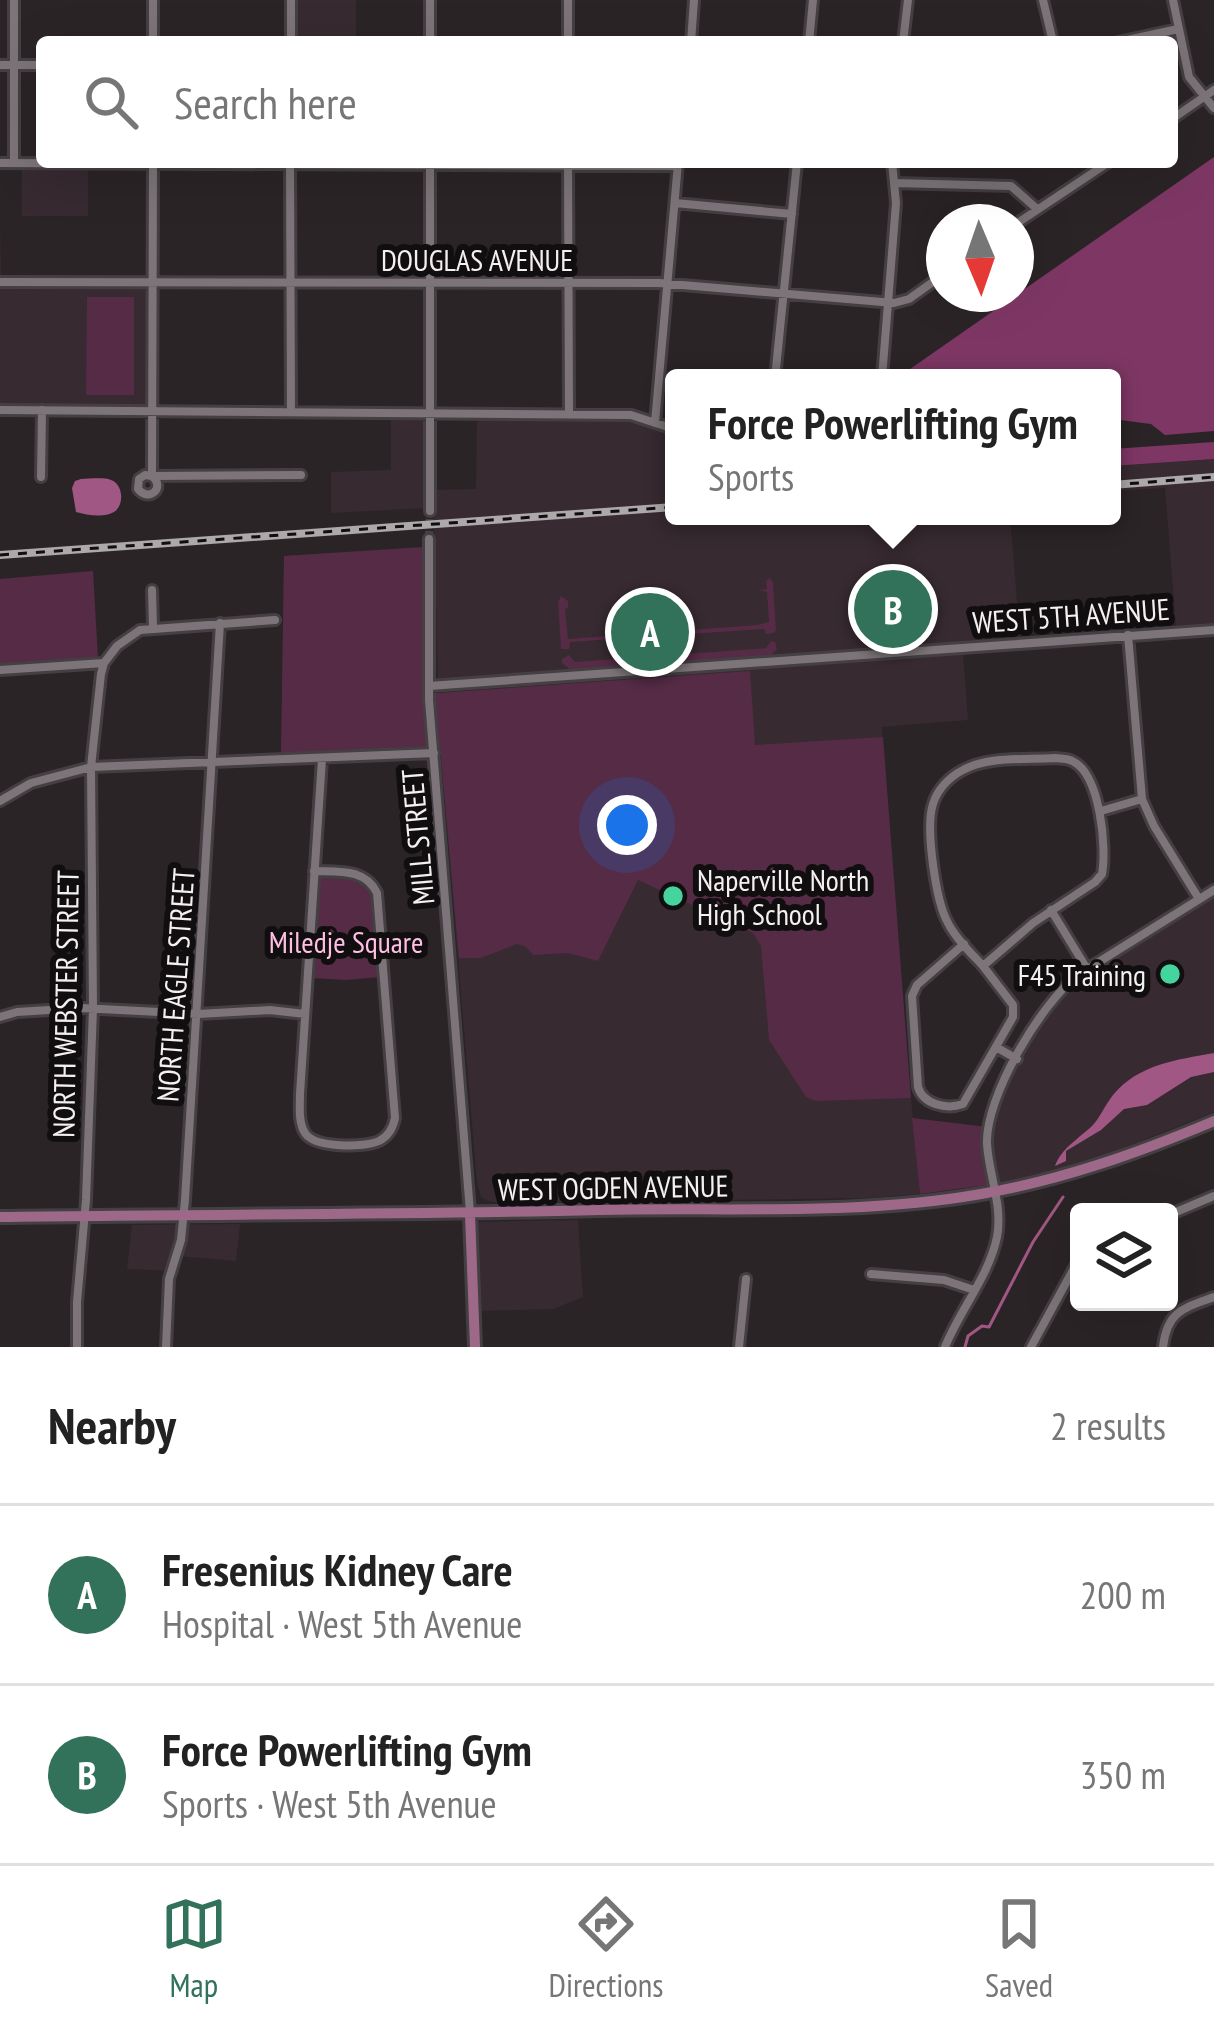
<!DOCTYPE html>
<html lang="en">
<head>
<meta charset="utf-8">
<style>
  :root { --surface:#fff; --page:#f2f2f2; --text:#222; --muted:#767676; --line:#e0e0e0; --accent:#32725a }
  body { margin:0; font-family:"PT Sans Narrow",sans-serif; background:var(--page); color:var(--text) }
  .controls { position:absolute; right:36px; bottom:36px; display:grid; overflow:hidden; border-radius:12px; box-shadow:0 12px 48px #0002 }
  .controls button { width:108px; height:108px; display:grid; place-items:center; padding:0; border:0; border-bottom:3px solid var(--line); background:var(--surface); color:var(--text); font:60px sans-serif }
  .compass { position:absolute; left:926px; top:204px; width:108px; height:108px; border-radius:50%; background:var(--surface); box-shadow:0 12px 48px #0002; rotate:178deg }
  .you { position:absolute; left:627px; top:825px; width:42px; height:42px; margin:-30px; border:9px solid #fff; border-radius:50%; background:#1a73e8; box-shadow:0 0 0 18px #1a73e833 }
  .badge { display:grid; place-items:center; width:78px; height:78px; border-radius:50%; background:var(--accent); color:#fff; font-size:39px; font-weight:700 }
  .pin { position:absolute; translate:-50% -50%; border:6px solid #fff; box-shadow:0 3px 12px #0006 }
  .popup { position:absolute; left:665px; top:369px; width:456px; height:156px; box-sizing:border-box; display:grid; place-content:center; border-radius:12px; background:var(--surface); filter:drop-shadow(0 3px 9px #0005); font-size:39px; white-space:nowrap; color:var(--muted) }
  .popup b { font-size:45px; color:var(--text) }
  .popup::after { content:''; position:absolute; left:50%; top:100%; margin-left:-24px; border:24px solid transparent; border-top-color:var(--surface) }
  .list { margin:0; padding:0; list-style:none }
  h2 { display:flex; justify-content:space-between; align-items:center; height:156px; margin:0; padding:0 48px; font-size:51px }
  h2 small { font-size:39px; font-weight:400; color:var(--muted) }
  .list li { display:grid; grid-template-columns:78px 1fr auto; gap:36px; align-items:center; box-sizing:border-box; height:180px; padding:0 48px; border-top:3px solid var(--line) }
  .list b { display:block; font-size:45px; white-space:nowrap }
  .list p { margin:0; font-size:39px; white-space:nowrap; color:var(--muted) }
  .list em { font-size:39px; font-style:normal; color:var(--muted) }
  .icon { flex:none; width:66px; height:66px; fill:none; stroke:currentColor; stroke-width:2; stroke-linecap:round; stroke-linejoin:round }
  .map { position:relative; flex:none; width:1214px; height:1347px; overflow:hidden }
  .search { position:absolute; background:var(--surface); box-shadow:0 12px 48px #0002; left:36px; right:36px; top:36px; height:132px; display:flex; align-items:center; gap:30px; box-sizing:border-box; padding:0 42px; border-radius:12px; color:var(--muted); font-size:45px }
  .sheet { height:516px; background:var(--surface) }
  nav { display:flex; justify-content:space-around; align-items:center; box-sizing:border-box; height:168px; border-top:3px solid var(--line); background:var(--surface); font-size:33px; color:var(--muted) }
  nav a { display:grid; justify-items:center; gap:6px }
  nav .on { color:var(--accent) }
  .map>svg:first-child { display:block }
  .built { fill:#372a31 }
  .green { fill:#552b45 }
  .forest { fill:#7e3764 }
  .water { fill:#a15784 }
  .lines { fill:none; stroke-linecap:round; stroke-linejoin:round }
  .stream { stroke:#a15784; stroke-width:3 }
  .minor-tunnel { stroke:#494245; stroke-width:8; stroke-dasharray:8 4; stroke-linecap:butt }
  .minor-casing { stroke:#443f42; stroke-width:14 }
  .major-casing { stroke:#443f42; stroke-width:16 }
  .minor { stroke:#7c7478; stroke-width:8 }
  .major { stroke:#9e6989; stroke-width:10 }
  .rail-casing { stroke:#ada8aa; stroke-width:8 }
  .rail { stroke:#110e10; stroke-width:3; stroke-dasharray:9; stroke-linecap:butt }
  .poi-dot { fill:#46d49e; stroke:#110e10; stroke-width:4.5 }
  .labels { text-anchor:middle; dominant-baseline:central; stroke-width:12; stroke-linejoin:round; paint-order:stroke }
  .street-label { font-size:30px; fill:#f4eff1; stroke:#110e10 }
  .poi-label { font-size:30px; fill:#f4eff1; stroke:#110e10; text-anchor:start }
  .park-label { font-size:30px; fill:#ffbfe3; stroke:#110e10 }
</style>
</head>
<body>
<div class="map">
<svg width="1214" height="1347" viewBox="0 0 1214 1347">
  <rect width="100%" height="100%" fill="#2b2427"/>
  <path class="built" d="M294 0H356V42H294Z
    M22 165H88V216H22Z
    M0 219 1 282 152 284 151 411 0 410Z
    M428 411 427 508 331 513V472L391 470V412Z
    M477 417 635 419 674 432V516H1010L1020 638 438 681 433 490 476 489Z
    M1214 459V625L1176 627 1165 488 1112 491V466Z
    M424 547 423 694 963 654 968 720 882 727 905 1036 920 1194 867 1198 500 1203 488 1201 481 1197 477 1182 440 748 281 756 284 556Z
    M1214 889V1112L1108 1154 1052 1171 994 1184 988 1153 997 1095 1048 1004 1062 988Z
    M578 1220 583 1297 553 1309 476 1311 473 1222Z
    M240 1224 236 1261 176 1256 170 1271 127 1269 132 1225Z"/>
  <path class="green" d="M87 297H134V395H86Z
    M424 547 423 694 750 671 755 745 883 737 911 1098 816 1101 806 1097 769 1040 761 946 753 933 638 880 598 961 568 953 533 955 526 947 517 944 481 958H459L440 747 281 756 284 556Z
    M93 571 98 659 0 666V579Z
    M770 578 773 583 776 630 774 633 766 634 764 629 570 642 569 649H561L558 602 561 596 568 601V608L565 609 568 639 757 625 769 622 767 592 759 590 767 589 766 581Z
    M771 641 775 642 777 649 769 657 572 671 562 663V659L569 655 575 662 766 648Z
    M317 875C340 876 361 874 374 896L381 977 346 980 312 978Z
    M912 1118 988 1127 994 1184 920 1194Z"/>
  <path class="forest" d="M1214 157V431L1165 435 1151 424 1112 419V378H902L900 376Z
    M1214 442V459L1112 466V449Z"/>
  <path class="water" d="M81 479C89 479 103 477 111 480 123 484 125 505 114 512 104 518 87 515 76 512L72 488 75 481Z
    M1214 1053V1072L1191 1077 1147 1105 1124 1109 1101 1130 1066 1151V1161L1055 1166C1061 1149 1078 1139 1092 1126 1100 1118 1105 1105 1113 1095 1139 1064 1176 1060 1214 1053Z"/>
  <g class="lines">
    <path class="stream" d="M965 1347 968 1336 982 1326 989 1327 1033 1242 1063 1197"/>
    <path class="minor-tunnel" d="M429 539 430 511"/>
    <g class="minor-casing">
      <path id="minor" d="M14 0V163
        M291 0V42
        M430 0V42
        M1043 0 1053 42
        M1173 0 1189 77 1214 108
        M153 42V0
        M568 42V0
        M691 42 694 0
        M809 42 813 0
        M903 42 908 0
        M1118 42 1178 29
        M0 65H42
        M1172 119 1214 90
        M0 163 678 166
        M153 163 152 476C166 487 149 503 138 489L139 479 145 475 152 476 301 475
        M290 163 291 411
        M568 163 569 414
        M894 183 1011 186 1037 209
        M675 203 792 214
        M1016 224 1109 162
        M0 282 659 283 894 303 909 299 944 274
        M775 378 797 162
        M882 378 896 203 892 162
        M0 410 631 415 674 429
        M655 423 678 163
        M41 477 42 410
        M430 511V162
        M429 539V700L470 1212
        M152 590 153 627
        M1128 635 1142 799 1154 826 1199 899
        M0 670 104 663
        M429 686 1214 630
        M1055 758C1062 759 1068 758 1074 762 1100 776 1107 847 1102 874L1095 882 1033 923 983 966C971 953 956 939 948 923 936 902 925 828 933 804 937 790 949 777 963 770 988 756 1026 760 1055 758Z
        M0 801 31 783 91 767 434 753
        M1101 811 1142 799
        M314 871C338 872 365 868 377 893L395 1118C393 1128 389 1136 379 1141 364 1148 314 1148 305 1133 298 1122 300 1106 300 1094L322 759
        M1051 910 1087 969
        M964 944 917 985 912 996 918 1087C923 1104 946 1110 963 1104L1013 1017V1005L983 966
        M0 1017 17 1012 81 1008 198 1014 270 1010 305 1014
        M996 1047 1017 1059
        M1169 1215 1214 1196
        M871 1274 944 1280 974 1290
        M77 1347V1302L86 1200 93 1008 91 767 101 674 104 663 117 646 140 630 275 620
        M166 1347 169 1279 181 1240 185 1200 220 623
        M739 1347 746 1279
        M945 1347C960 1310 989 1276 997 1237 1003 1206 989 1176 987 1144 985 1097 1041 1003 1078 975L1214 890
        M1031 1347 1079 1259
        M1163 1347C1167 1311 1184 1308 1214 1297"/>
    </g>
    <g class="major-casing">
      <path id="major" d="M470 1214 475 1347
        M0 1217C200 1214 400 1215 600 1210 726 1207 856 1216 981 1194 1062 1180 1138 1153 1214 1121"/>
    </g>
    <use href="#minor" class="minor"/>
    <use href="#major" class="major"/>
    <g class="rail-casing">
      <path id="rail" d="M1112 485 1214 477
        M0 555 674 507"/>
    </g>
    <use href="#rail" class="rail"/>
  </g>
  <g class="poi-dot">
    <circle cx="673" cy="896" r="12"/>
    <circle cx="1170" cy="974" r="12"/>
  </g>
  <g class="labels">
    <g class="street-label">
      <text x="477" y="259">DOUGLAS AVENUE</text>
      <text transform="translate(1071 615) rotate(-4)">WEST 5TH AVENUE</text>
      <text transform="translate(417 837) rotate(-95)">MILL STREET</text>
      <text transform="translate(175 985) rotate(-86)">NORTH EAGLE STREET</text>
      <text transform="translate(65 1004) rotate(-89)">NORTH WEBSTER STREET</text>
      <text transform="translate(613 1187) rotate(-1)">WEST OGDEN AVENUE</text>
    </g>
    <g class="poi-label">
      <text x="697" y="879">Naperville North<tspan x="697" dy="34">High School</tspan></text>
      <text x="1146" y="974" text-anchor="end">F45 Training</text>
    </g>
    <g class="park-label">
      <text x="346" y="941">Miledje Square</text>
    </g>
  </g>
</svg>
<div class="controls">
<button><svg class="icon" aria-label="layers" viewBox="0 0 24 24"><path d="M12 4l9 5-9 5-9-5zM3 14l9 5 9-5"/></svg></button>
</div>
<svg class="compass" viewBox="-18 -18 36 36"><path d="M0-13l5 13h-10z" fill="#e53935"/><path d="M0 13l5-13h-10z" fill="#767676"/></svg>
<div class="you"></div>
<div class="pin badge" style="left:650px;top:632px">A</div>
<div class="pin badge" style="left:893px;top:609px">B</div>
<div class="popup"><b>Force Powerlifting Gym</b>Sports</div>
<div class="search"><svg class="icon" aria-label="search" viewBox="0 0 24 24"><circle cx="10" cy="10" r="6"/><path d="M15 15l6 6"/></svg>Search here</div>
</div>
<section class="sheet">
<h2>Nearby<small>2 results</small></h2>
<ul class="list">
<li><span class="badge">A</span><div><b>Fresenius Kidney Care</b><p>Hospital · West 5th Avenue</p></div><em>200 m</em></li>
<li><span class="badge">B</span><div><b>Force Powerlifting Gym</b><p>Sports · West 5th Avenue</p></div><em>350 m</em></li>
</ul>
</section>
<nav>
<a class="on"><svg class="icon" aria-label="map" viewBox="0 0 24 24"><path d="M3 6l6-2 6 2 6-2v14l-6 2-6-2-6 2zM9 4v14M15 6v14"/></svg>Map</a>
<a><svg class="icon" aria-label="directions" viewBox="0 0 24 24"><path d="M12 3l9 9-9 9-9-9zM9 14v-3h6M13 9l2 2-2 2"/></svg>Directions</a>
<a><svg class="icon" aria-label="saved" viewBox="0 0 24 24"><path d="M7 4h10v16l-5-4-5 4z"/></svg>Saved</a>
</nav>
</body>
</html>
